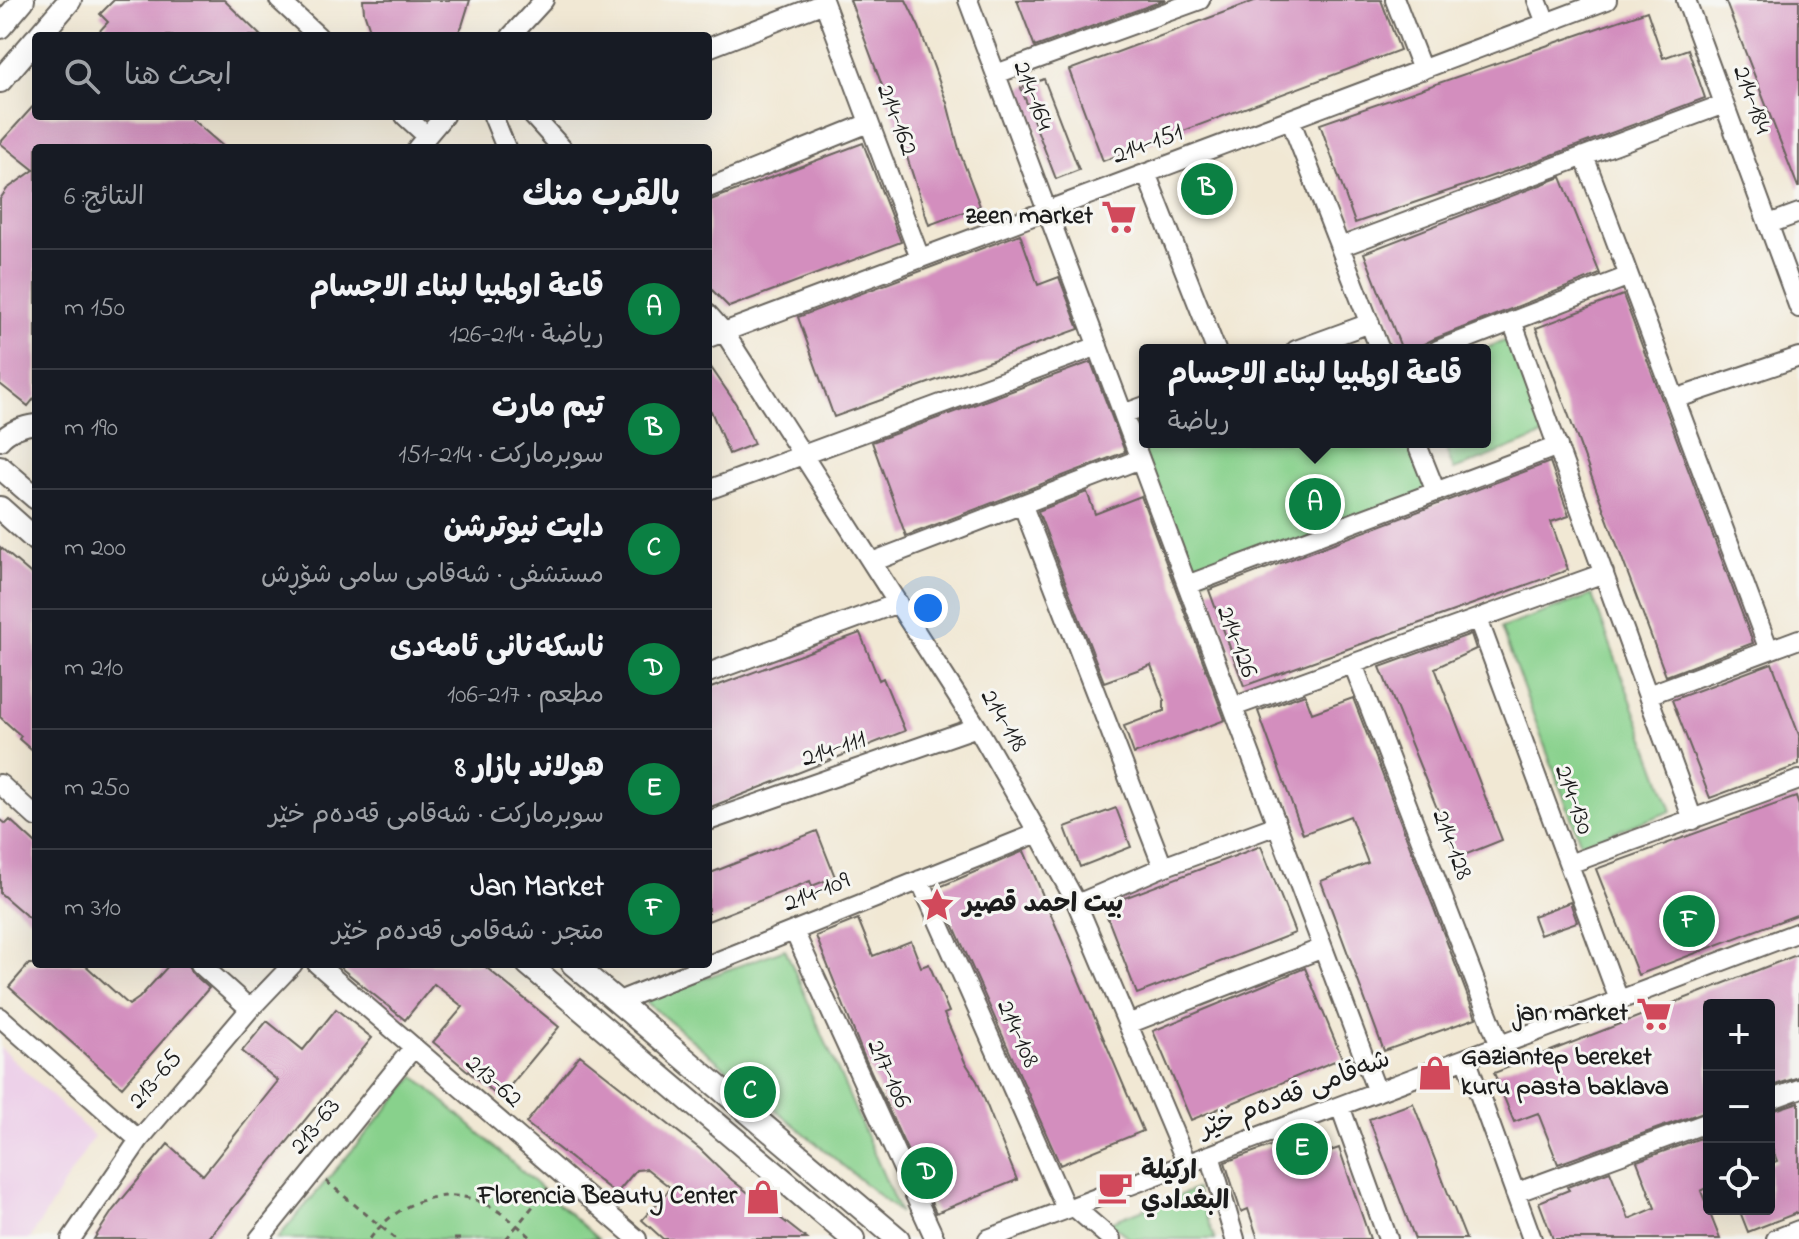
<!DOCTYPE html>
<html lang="ar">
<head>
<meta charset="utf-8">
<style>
  :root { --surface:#171b24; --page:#20242c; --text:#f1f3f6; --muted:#9ea1a6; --line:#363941; --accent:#0b8043 }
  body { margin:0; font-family:"Indie Flower","Playpen Sans Arabic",sans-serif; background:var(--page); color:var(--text); direction:rtl }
  .controls { position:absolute; right:24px; bottom:24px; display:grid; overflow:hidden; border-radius:8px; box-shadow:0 8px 32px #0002 }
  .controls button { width:72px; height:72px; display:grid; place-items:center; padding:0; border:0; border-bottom:2px solid var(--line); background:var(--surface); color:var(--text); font:40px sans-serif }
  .you { position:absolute; left:928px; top:608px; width:28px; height:28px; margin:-20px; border:6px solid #fff; border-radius:50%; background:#1a73e8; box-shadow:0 0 0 12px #1a73e833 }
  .badge { display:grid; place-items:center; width:52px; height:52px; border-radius:50%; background:var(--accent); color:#fff; font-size:26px; font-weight:700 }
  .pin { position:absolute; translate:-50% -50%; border:4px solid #fff; box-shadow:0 2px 8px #0006 }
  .popup { position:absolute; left:1139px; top:344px; width:352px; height:104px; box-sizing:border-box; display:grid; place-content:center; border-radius:8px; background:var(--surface); filter:drop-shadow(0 2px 6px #0005); font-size:26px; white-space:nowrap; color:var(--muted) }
  .popup b { font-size:30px; color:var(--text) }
  .popup::after { content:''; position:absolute; left:50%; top:100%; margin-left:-16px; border:16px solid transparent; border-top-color:var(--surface) }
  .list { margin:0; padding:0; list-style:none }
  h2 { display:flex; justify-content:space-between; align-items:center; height:104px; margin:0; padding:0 32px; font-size:34px }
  h2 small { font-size:26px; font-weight:400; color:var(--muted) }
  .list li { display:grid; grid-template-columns:52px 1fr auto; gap:24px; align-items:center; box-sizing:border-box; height:120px; padding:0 32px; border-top:2px solid var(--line) }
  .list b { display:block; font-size:30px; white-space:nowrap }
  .list p { margin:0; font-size:26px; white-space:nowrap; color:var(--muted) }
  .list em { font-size:26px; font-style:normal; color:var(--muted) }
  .icon { flex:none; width:44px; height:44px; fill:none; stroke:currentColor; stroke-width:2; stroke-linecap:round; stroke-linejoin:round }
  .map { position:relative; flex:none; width:1799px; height:1239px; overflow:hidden; direction:ltr }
  .search { position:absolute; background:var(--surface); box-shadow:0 8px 32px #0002; left:32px; top:32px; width:680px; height:88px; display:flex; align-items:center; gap:20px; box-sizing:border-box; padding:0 28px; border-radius:8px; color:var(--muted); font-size:30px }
  .panel { position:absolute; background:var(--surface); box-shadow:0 8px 32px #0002; left:32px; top:144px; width:680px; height:824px; border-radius:8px; direction:rtl }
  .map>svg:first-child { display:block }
  .built { fill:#edd1e9 }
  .green { fill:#88d18c; stroke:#527654; stroke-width:2 }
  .building { fill:#d38ebe }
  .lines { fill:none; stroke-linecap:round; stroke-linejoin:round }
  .minor-casing { stroke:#67635c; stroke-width:22 }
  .major-casing { stroke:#67635c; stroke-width:26 }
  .path { stroke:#67635c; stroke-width:3; stroke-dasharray:6 6; stroke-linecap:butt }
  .minor { stroke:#fff; stroke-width:18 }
  .major { stroke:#fff; stroke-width:22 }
  .labels { text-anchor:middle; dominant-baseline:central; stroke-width:6; stroke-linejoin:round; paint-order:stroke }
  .street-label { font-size:26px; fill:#1c1c1c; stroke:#f6f6f2 }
  .poi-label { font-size:26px; font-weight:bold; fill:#1c1c1c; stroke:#f6f6f2; text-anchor:end }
</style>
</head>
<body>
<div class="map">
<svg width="1799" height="1239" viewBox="0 0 1799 1239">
  <rect width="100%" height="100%" fill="#f6f6f2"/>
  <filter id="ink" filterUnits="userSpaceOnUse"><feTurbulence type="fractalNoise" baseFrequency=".0125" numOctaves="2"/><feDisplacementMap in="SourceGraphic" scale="16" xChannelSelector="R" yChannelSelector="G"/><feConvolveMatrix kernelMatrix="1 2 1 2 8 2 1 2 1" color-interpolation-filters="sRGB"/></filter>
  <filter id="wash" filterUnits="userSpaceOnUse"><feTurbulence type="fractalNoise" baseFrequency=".006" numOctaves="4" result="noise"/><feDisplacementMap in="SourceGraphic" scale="32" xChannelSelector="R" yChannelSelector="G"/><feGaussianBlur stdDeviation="1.8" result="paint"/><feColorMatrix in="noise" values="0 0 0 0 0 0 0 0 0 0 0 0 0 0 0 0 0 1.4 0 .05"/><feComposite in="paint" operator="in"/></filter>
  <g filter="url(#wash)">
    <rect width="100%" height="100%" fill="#f1e8d4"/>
    <path class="built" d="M0 1047 94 1136 30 1239H0Z"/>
    <path class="green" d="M1512 338 1550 433 1454 470 1443 442H1485V350H1481Z
      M1145 406V442H1416L1436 492 1187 585 1123 414Z
      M1592 595 1672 811 1581 844 1501 628Z
      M785 949 900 1213 644 1000Z
      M415 1076 598 1239H277Z
      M1196 1189 1215 1239H1130L1110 1222Z"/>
    <g id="blocks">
      <path class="building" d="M114 0H224L261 36H95L108 22 100 14Z
        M363 0H470L462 26 456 36H372L364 12Z
        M850 0H906L919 27 947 103 960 153 980 206 929 225 895 120Z
        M1017 0H1165L1035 47Z
        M1257 0H1381L1400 50 1103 161 1069 70Z
        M1725 0H1799V187H1798Z
        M1647 11 1663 58 1688 49 1705 98 1536 161 1355 223 1320 124Z
        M1044 79 1079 170 1056 179 1021 88Z
        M36 103V116H188L225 148H36V396L28 406 0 384V199L7 189 34 170 0 143Z
        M863 143 901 242 729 307 708 286V201Z
        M1561 177 1600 274 1434 339 1412 350H1402L1364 253Z
        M1020 234 1038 285 1059 277 1079 329 834 417 798 317Z
        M1623 295 1753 643 1666 676 1536 328Z
        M1091 362 1125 452 906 536 872 442Z
        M708 363 736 404 754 444 729 454 711 411 708 413Z
        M1550 462 1569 516 1551 522 1568 570 1244 686 1209 590Z
        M1087 492 1095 514 1141 496 1225 720 1134 754 1124 726 1164 711V700L1151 665 1104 682 1038 511Z
        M0 547 36 578V754L19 739 21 736 0 717Z
        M860 633 879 680 883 678 905 731 708 808V689Z
        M1471 634 1476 649 1435 668 1502 840 1457 858 1380 667Z
        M1772 663 1799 735V765L1710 798 1672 700Z
        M1305 694 1312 713 1353 698 1476 1018 1384 1051 1321 881 1368 863 1350 816 1303 834 1258 711Z
        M1796 797 1799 806V914L1638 975 1596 869Z
        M1116 808 1131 847 1080 867 1065 827Z
        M0 819 6 824 10 820 36 844V924L0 893Z
        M817 831 835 877 812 886 810 881 708 921V874Z
        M1261 846 1295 933 1137 994 1103 906Z
        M1024 851 1143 1131 1060 1165 937 888Z
        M1570 902 1577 922 1540 935 1533 916Z
        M858 919 873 956 911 941 921 967 929 964 949 1012 944 1014 965 1062 977 1081 1017 1180 936 1213 863 1054 816 936Z
        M1799 954V1077L1769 1087V1005H1709V1110L1558 1164 1538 1113 1514 1122 1494 1073Z
        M29 964H84L129 1005 139 998 170 964H188L191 972 209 988 122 1087 9 987Z
        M336 964H482L559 1027 500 1098 433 1042 463 1007 434 984 405 1020Z
        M1305 968 1342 1058 1191 1120 1153 1031Z
        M336 1009 372 1038 208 1239H94L113 1210 168 1144 203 1175 278 1081 242 1051 267 1021 303 1050Z
        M580 1055 700 1149 732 1180 807 1239H663L642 1220 671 1188 647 1169 636 1170 616 1194 526 1123Z
        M1799 1102V1212L1748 1232 1739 1209H1769V1164L1777 1161 1769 1140V1112Z
        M1413 1103 1451 1201 1466 1239H1415L1407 1218 1369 1119Z
        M1709 1135V1187L1701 1191 1720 1239H1553L1539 1202 1569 1190 1567 1187 1610 1171 1629 1219 1655 1208 1637 1161Z
        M1279 1143 1287 1166 1339 1148 1370 1239H1258L1248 1209 1241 1212 1225 1162Z"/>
    </g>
  </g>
  <g filter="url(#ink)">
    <use href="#blocks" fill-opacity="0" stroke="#67635c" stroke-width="2"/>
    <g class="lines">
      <g class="minor-casing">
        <path id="minor" d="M279 0 318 36
          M823 0 920 258
          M968 0 1377 1092
          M1395 0 1422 70
          M1537 0 1546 23
          M1686 0 1799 308
          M511 36 544 0
          M708 48 824 3
          M996 74 1200 0
          M405 116 427 136
          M493 116 506 148
          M533 116 562 148
          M1290 119 1380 350
          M417 148 444 116
          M1584 156 1769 650
          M1146 173 1216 350
          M708 188 869 123
          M1769 224 1799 213
          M1340 247 1724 104
          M708 314 724 332 977 727 1038 833 1077 904 1187 1164
          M1512 321 1693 820
          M708 338 1607 0
          M1296 350 1370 323
          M1438 350 1629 276
          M1675 399 1799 357
          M1123 414 1145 406
          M0 441C8 431 24 425 36 424
          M1416 442 1436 492
          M708 490 1098 346
          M1023 506 1163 867
          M872 562 1140 459
          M1187 585 1558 446
          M1478 619 1619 1000
          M1353 664 1500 1046
          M708 673 898 603
          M1648 695 1799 639
          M1233 707 1604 573
          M0 784 36 817
          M708 821 977 727
          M1569 864 1799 780
          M920 880 1066 1209
          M1077 904 1163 867 1277 825
          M794 931 935 1239
          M200 964 250 1009
          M317 964 637 1239
          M616 1002 1038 833
          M0 1017 139 1140
          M1128 1024 1323 948
          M1466 1058 1532 1239
          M1769 1100 1799 1089
          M1340 1106 1388 1239
          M1210 1155 1235 1239
          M1515 1193 1709 1122
          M1074 1207 1111 1239
          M71 1239 139 1140 250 1009 293 964
          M259 1239 413 1048
          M988 1239 1799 932
          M1776 1239 1799 1230"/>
      </g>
      <g class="major-casing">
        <path id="major" d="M0 27 23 0
          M39 36 70 0
          M0 81 36 39
          M0 467 36 498
          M0 508 36 540
          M528 964 853 1239
          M573 964 898 1239"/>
      </g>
      <path class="path" d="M326 1181 396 1239
        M370 1239C395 1203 446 1183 487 1205 504 1213 519 1227 533 1239
        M454 1239H465
        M506 1239 549 1187"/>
      <use href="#minor" class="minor"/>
      <use href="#major" class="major"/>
    </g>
  </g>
  <defs>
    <g id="supermarket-bare" transform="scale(2.76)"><path d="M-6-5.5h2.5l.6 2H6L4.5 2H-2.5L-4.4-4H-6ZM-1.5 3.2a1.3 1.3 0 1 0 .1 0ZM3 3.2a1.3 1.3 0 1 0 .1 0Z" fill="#d1495b" stroke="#f6f6f2" stroke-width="2.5" paint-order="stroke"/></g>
    <g id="sight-bare" transform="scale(2.76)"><path d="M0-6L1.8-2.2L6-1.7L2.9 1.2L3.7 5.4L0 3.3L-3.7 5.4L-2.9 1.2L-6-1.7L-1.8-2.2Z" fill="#d1495b" stroke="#f6f6f2" stroke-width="2.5" paint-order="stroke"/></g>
    <g id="shop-bare" transform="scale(2.76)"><path d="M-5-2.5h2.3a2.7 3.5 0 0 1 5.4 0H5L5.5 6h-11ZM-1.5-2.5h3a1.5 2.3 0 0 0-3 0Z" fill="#d1495b" stroke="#f6f6f2" stroke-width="2.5" paint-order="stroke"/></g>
    <g id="cafe-bare" transform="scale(2.76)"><path d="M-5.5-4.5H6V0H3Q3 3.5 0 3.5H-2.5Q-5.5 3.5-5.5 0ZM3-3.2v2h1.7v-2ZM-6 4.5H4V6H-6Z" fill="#d1495b" stroke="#f6f6f2" stroke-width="2.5" paint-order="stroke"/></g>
  </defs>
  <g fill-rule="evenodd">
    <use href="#supermarket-bare" x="1119" y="217"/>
    <use href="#sight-bare" x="937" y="905"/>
    <use href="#supermarket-bare" x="1654" y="1014"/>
    <use href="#shop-bare" x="1435" y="1073"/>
    <use href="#cafe-bare" x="1115" y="1187"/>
    <use href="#shop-bare" x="763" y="1197"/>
  </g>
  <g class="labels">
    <g class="street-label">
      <text transform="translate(1032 96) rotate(69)">214-164</text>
      <text transform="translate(1751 100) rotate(70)">214-184</text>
      <text transform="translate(896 120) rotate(69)">214-162</text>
      <text transform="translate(1148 145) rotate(-21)">214-151</text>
      <text transform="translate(1236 642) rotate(69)">214-126</text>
      <text transform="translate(1003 721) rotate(59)">214-118</text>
      <text transform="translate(834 750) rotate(-19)">214-111</text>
      <text transform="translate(1573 800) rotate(70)">214-130</text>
      <text transform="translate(1451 845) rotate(69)">214-128</text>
      <text transform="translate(817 893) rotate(-22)">214-109</text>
      <text transform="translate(1017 1034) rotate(66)">214-108</text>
      <text transform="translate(888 1074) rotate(65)">217-106</text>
      <text transform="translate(156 1080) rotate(-50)">213-65</text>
      <text transform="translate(493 1082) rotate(41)">213-62</text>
      <text transform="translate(1295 1095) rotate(-21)">شەقامی قەدەم خێر</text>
      <text transform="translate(316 1127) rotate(-51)">213-63</text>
    </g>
    <g class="poi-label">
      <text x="1093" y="217">zeen market</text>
      <text x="963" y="905" text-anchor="start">بيت احمد قصير</text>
      <text x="1628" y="1014">jan market</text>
      <text x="1461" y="1058" text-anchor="start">Gaziantep bereket<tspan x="1461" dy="30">kuru pasta baklava</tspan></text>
      <text x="1141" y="1172" text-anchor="start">اركيلة<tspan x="1141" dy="30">البغدادي</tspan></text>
      <text x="737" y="1197">Florencia Beauty Center</text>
    </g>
  </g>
</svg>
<div class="controls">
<button>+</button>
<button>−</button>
<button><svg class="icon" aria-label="locate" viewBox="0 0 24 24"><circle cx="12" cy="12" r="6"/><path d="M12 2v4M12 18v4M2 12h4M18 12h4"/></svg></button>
</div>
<div class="you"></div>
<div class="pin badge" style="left:1315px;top:504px">A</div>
<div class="popup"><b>قاعة اولمبيا لبناء الاجسام</b>رياضة</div>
<div class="pin badge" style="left:1207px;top:189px">B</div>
<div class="pin badge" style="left:750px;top:1092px">C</div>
<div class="pin badge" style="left:927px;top:1173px">D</div>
<div class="pin badge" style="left:1302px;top:1149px">E</div>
<div class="pin badge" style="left:1689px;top:921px">F</div>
<div class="search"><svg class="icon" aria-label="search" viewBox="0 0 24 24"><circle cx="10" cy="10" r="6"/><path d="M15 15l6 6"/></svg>ابحث هنا</div>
<section class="panel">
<h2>بالقرب منك<small>النتائج: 6</small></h2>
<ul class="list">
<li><span class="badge">A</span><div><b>قاعة اولمبيا لبناء الاجسام</b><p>رياضة · 214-126</p></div><em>150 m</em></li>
<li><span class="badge">B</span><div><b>تيم مارت</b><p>سوبرماركت · 214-151</p></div><em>190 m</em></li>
<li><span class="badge">C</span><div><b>دايت نيوترشن</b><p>مستشفى · شەقامی سامی شۆڕش</p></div><em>200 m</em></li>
<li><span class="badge">D</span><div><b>ناسکەنانی ئامەدی</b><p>مطعم · 217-106</p></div><em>210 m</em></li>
<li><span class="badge">E</span><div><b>هولاند بازار 8</b><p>سوبرماركت · شەقامی قەدەم خێر</p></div><em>250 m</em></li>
<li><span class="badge">F</span><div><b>Jan Market</b><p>متجر · شەقامی قەدەم خێر</p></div><em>310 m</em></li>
</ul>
</section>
</div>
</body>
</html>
